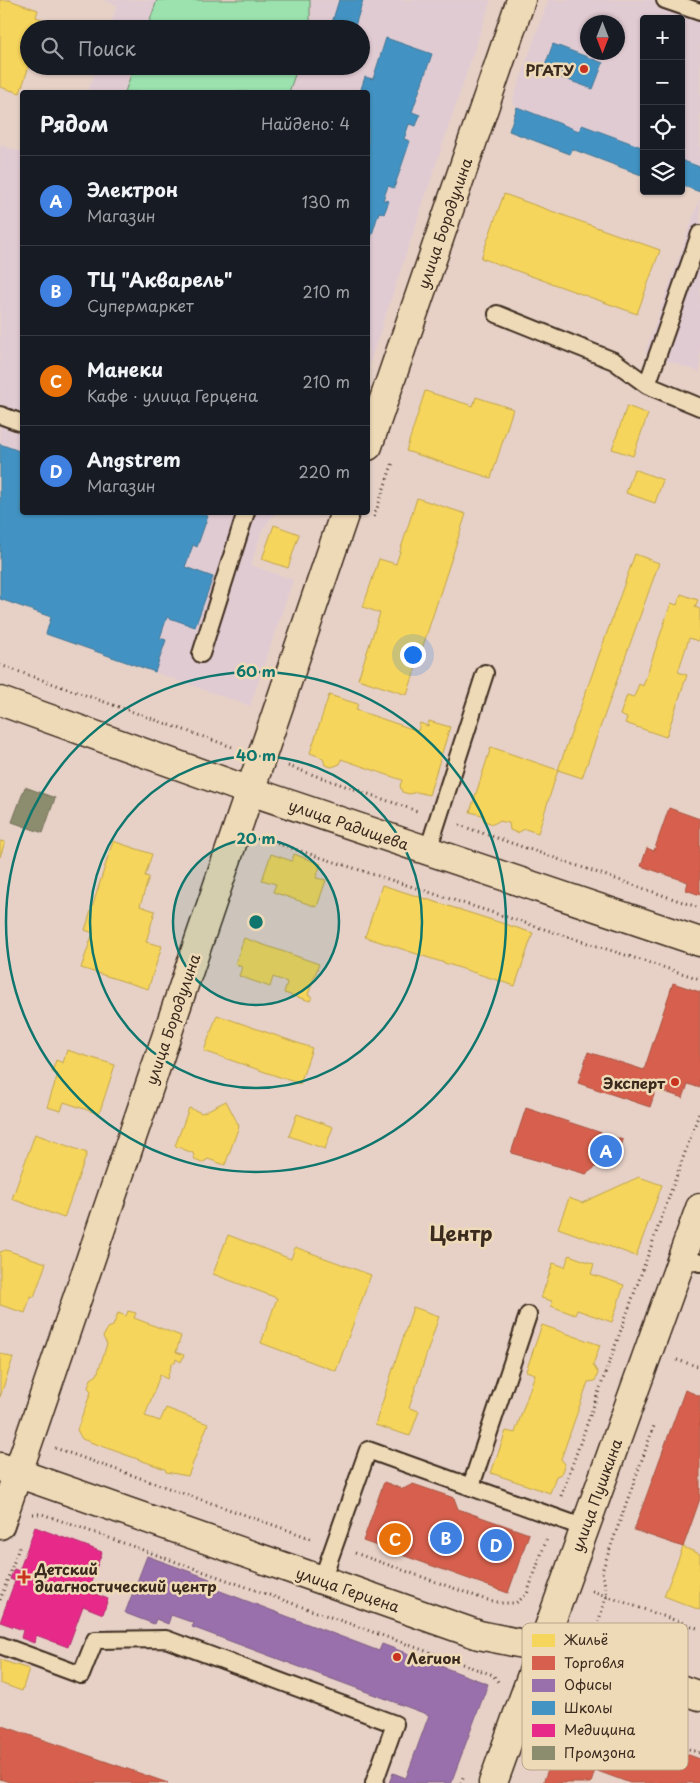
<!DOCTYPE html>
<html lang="ru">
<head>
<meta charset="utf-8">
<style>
  :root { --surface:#171b24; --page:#20242c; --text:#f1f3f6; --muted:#9ea1a6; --line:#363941; --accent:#1a73e8 }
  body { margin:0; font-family:"Playpen Sans",sans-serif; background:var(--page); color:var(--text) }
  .controls { position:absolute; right:15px; top:15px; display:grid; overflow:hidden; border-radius:5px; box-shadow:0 1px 4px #0004 }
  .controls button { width:45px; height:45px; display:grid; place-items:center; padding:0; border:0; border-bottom:1px solid var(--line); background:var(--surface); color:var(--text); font:25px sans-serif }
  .compass { position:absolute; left:580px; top:15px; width:45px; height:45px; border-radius:50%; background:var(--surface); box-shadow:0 1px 4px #0004; rotate:180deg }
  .you { position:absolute; left:412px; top:654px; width:18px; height:18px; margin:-12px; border:4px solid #fff; border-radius:50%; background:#1a73e8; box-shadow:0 0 0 8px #1a73e833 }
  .badge { display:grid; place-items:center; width:32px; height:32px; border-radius:50%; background:var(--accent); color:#fff; font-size:16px; font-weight:700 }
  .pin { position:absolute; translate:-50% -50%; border:2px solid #fff; box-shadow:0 1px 5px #0006 }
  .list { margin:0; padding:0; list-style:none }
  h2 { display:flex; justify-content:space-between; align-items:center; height:65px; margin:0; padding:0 20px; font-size:21px }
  h2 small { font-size:16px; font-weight:400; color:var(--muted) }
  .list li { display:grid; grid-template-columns:32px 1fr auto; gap:15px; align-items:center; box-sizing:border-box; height:90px; padding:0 20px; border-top:1px solid var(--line) }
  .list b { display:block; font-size:19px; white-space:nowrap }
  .list p { margin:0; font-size:16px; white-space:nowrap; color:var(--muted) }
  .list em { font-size:16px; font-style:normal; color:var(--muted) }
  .icon { flex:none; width:28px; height:28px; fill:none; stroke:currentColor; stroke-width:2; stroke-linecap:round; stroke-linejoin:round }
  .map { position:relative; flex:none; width:700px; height:1783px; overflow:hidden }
  .search { position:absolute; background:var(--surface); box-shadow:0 1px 4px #0004; left:20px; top:20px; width:350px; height:55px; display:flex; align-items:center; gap:12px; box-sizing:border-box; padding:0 18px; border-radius:28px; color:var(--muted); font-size:19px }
  .panel { position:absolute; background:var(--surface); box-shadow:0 1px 4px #0004; left:20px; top:90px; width:350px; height:425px; border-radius:5px }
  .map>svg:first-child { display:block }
  .built { fill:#e1cbd2; fill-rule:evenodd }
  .green { fill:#9be2af; stroke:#6b8666 }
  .homes { fill:#f6d55c; stroke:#bea249 }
  .shops { fill:#d6604d; stroke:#a8503f }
  .offices { fill:#9970ab; stroke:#7d5b81 }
  .schools { fill:#4393c3; stroke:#417492 }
  .health { fill:#e7298a; stroke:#b3296a }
  .industry { fill:#8c8c6e; stroke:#746f56 }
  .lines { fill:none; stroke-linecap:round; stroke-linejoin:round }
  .lane-casing { stroke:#3b2a1e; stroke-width:20 }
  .street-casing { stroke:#3b2a1e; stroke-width:31 }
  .secondary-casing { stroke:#3b2a1e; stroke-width:31 }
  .path { stroke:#3b2a1e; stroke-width:3; stroke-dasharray:1 4; stroke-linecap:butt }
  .lane { stroke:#efdab8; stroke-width:16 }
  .street { stroke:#efdab8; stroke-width:28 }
  .secondary { stroke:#efdab8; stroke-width:28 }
  .ring { fill:none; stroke:#0f766e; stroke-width:2.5 }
  .poi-dot { fill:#c8321e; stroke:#efdab8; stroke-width:2 }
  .labels { text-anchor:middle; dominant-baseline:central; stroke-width:5; stroke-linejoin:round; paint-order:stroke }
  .poi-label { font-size:15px; font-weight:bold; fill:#3b2a1e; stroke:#efdab8; text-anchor:end }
  .street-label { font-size:15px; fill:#3b2a1e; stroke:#efdab8 }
  .district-label { font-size:20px; font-weight:bold; fill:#3b2a1e; stroke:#efdab8 }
  .key { fill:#efdab8; stroke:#b9a58a; stroke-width:1 }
  .key-label { font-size:14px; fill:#3b2a1e }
  .centre { fill:#0f766e; stroke:#efdab8; stroke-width:2.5 }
  .ring-label { font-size:15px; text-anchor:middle; font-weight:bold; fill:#0f766e; stroke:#efdab8; stroke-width:5; stroke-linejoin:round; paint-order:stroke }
</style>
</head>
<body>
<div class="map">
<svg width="700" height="1783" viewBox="0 0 700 1783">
  <rect width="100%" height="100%" fill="#e7d1c7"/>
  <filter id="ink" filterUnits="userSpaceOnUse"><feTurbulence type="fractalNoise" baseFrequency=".02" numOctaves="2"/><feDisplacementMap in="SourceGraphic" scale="10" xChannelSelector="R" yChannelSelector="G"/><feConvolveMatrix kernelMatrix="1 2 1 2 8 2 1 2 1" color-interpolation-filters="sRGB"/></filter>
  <g filter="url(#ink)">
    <path class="built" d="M102 0H491L368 368V92H88L97 66H361V29H109L117 5Z
      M548 0H700V167L681 160V19H644V148L582 125 579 131 517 107 512 102ZM588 22H618V52H588Z
      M0 145 22 152V512L275 513 262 530 251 565 293 580 250 706 46 634 51 617 0 599Z
      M700 198V372L645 353Z"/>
    <path class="green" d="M157 0H310V29H147Z
      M134 66H298L289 92H125Z"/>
    <path class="homes" d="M0 0H9L38 10 36 17 54 23 52 29H29V66L20 93 0 87Z
      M504 194 660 250 637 314 481 258Z
      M425 391 473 406 476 397 513 409 491 478 406 451Z
      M627 406 648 414 633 456 612 449Z
      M634 469 663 480 655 503 626 493Z
      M417 498 466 514 407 695 358 679 380 613 363 607 379 559 396 564Z
      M274 525 299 534 288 568 262 559Z
      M635 554 659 563 582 778 558 770Z
      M681 594 698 600 695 607 700 609V635L698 641 689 638 678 672 687 675 666 737 625 723 627 718 620 715 627 695 634 697 639 684 643 686 671 603 677 605Z
      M329 695 358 704 356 710 418 731 420 723 428 726 429 721 450 727 429 795 417 792 409 794 402 792 400 786 402 780 341 759 340 764 332 767 325 765 323 758 310 753Z
      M491 747 558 770 538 833 525 829 517 833 510 830 509 823 499 821 493 824 484 821 482 815 470 812Z
      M0 841 5 842 0 857Z
      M113 841 152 854 145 876 149 877 140 906 155 911 146 942 162 946 148 989 81 968 93 933 85 930Z
      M271 854 292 861 294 854 321 864 316 878 326 880 317 907 273 892 276 884 262 880Z
      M382 885 533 933 515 986 365 937Z
      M244 938 319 964 308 995 312 997 310 1001 284 993 287 982 273 977 270 987 239 976 242 967 235 964Z
      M217 1015 312 1048 300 1084 204 1051Z
      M67 1050 115 1065 99 1114 64 1102 61 1111 47 1107 58 1074 52 1072 56 1060 63 1063Z
      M226 1101 239 1126 225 1165 208 1159 202 1163 195 1160 193 1153 175 1146 189 1108 202 1113Z
      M297 1114 333 1127 325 1149 289 1136Z
      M35 1134 87 1153 64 1218 12 1199Z
      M639 1177 662 1185 636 1256 558 1228 569 1198 582 1203Z
      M228 1235 291 1259 295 1247 371 1275 336 1371 261 1343 277 1298 213 1274Z
      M6 1250 46 1263 34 1297 31 1296 25 1313 0 1305V1252Z
      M569 1255 594 1264 591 1274 624 1285 612 1322 577 1310 575 1315 551 1306 552 1301 541 1298 553 1263 565 1267Z
      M413 1307 439 1316 409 1408 419 1411 410 1436 375 1425Z
      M128 1311 136 1313 134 1318 181 1336 176 1352 184 1355 181 1362 176 1359 175 1363H172L167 1379 160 1375 145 1416 160 1421 166 1408 208 1424 188 1476 166 1472 165 1469 82 1439 77 1430 91 1392 88 1387 91 1379 97 1375 107 1344 103 1337 108 1328 113 1326 118 1313 126 1316Z
      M542 1325 600 1345 593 1365 598 1373 595 1381 588 1382 561 1459 565 1464 561 1474 556 1476 550 1493 491 1473 506 1431 515 1433 535 1374 526 1371Z
      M0 1353 13 1358 0 1397Z
      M683 1547 700 1554V1610L664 1596Z
      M0 1660 29 1669 22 1691 0 1683Z"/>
    <path class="shops" d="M669 808 700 819V895L686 890 688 882 641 866 647 848 654 851Z
      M673 983 700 992V1088L688 1084 683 1098 656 1089 650 1107 578 1083 588 1052 644 1070Z
      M526 1108 623 1140 616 1162 600 1164 586 1174 511 1153Z
      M685 1390 700 1396V1499L683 1547 634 1530Z
      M384 1482 403 1489 413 1484 454 1498 458 1509 529 1534 508 1593 363 1541Z
      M0 1725 168 1783H12L0 1779Z
      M609 1726 700 1759V1783H630L595 1770 591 1783H543L562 1731 602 1746Z"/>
    <path class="offices" d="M147 1556 210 1579 207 1586 379 1651 382 1644 488 1684 451 1783H389L393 1773 406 1778 429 1715 192 1627 194 1623 171 1615 168 1624 156 1619 154 1624 125 1613Z"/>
    <path class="schools" d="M339 0H363L354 29H330Z
      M386 38 432 54 412 112 420 115 416 126 409 124 404 139 410 141 394 188 388 186 383 200 389 201 384 214 379 212 368 247V92H360L365 77 373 79Z
      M553 44 603 63 593 89 543 71Z
      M517 107 579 131 582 125 644 148V176L572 149 570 154 509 131Z
      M681 160 700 167V192L681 185Z
      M0 444 22 452V512H197L208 516 197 547 193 545 185 567 213 577 195 627 167 617 160 638 166 640 155 672 46 634 51 617 0 599Z"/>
    <path class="health" d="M35 1527 102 1552 88 1591 108 1599 103 1614 83 1606 68 1647 36 1635 34 1643 21 1638 23 1630 0 1622 15 1581 10 1579 14 1569 19 1571Z"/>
    <path class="industry" d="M25 787 55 798 43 833 12 822Z"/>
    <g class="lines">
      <g class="lane-casing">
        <path id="lane" d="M665 0 700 12
          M497 314 614 361 647 385 700 407
          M647 385 700 234
          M0 415 22 423
          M201 654 246 512
          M428 850 485 673
          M683 1257 700 1263
          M471 1486 528 1315
          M322 1580 368 1450 585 1528
          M0 1645 81 1675 95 1640 166 1639 395 1724 374 1783"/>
      </g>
      <g class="street-casing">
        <path id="street" d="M368 446 521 0
          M0 701 250 791 700 942
          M0 1525 345 512"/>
      </g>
      <g class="secondary-casing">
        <path id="secondary" d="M0 1467 479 1635 587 1657 700 1696
          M493 1783 700 1208"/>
      </g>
      <path class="path" d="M374 517 393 462
        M0 665 235 748
        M288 766 417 811
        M459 825 700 908
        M263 839 700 979
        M677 1360 700 1367
        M55 1448 313 1539
        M561 1496 700 1111
        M33 1514H42L493 1675 499 1683
        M355 1553 484 1599 501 1603H516L527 1594 547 1538
        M592 1591 700 1629
        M0 1600 20 1545
        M595 1631 607 1596 602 1571 654 1426
        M552 1701 700 1753
        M569 1707 578 1682
        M461 1783 464 1775"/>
      <use href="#lane" class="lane"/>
      <use href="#street" class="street"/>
      <use href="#secondary" class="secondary"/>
    </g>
  </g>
  <circle cx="256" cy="922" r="83" fill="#0f766e" fill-opacity=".12"/>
  <g class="ring">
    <circle cx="256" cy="922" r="83"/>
    <circle cx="256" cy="922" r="166"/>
    <circle cx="256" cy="922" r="250"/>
  </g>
  <g class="poi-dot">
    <circle cx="584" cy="69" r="5"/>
    <circle cx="675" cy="1082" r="5"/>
    <path d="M21.5 1569.5h5v5h5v5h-5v5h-5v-5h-5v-5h5z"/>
    <circle cx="397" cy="1657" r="5"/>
  </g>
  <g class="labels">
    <g class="poi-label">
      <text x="574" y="69">РГАТУ</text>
      <text x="665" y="1082">Эксперт</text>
      <text x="35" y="1568" text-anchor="start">Детский<tspan x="35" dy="17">диагностический центр</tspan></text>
      <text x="407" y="1657" text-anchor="start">Легион</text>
    </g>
    <g class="street-label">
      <text transform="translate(444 223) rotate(-71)">улица Бородулина</text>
      <text transform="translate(349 824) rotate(19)">улица Радищева</text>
      <text transform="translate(172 1019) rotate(-71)">улица Бородулина</text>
      <text transform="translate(596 1495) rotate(-70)">улица Пушкина</text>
      <text transform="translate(348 1589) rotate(19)">улица Герцена</text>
    </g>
    <g class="district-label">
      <text x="461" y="1233">Центр</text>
    </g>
  </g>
  <rect x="522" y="1623" width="166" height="147" rx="8" class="key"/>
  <rect x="532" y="1634" width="23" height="13" fill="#f6d55c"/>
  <rect x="532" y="1656" width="23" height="14" fill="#d6604d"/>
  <rect x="532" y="1679" width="23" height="13" fill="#9970ab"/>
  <rect x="532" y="1701" width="23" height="14" fill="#4393c3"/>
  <rect x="532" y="1724" width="23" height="13" fill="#e7298a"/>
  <rect x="532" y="1746" width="23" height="14" fill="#8c8c6e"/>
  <g class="key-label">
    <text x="564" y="1645">Жильё</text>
    <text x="564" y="1668">Торговля</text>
    <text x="564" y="1690">Офисы</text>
    <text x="564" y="1713">Школы</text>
    <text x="564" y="1735">Медицина</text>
    <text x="564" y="1758">Промзона</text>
  </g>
  <circle cx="256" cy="922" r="8" class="centre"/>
  <g class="ring-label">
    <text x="256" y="677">60 m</text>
    <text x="256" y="761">40 m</text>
    <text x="256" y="844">20 m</text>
  </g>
</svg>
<div class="controls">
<button>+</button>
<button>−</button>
<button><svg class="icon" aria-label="locate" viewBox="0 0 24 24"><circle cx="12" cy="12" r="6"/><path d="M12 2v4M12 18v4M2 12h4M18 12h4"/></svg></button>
<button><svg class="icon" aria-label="layers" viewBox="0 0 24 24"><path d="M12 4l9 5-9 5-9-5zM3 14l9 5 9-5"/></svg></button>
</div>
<svg class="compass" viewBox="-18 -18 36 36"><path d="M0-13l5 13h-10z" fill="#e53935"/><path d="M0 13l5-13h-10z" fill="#9ea1a6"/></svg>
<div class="you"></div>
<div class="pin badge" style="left:606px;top:1151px;background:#3f7fe0">A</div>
<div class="pin badge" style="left:446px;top:1538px;background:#3f7fe0">B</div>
<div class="pin badge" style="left:395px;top:1539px;background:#e8710a">C</div>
<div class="pin badge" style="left:496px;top:1545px;background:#3f7fe0">D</div>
<div class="search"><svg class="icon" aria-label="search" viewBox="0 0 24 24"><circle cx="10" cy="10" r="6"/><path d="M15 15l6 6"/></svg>Поиск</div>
<section class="panel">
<h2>Рядом<small>Найдено: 4</small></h2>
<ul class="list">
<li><span class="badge" style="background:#3f7fe0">A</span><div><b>Электрон</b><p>Магазин</p></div><em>130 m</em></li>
<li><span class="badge" style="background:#3f7fe0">B</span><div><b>ТЦ &quot;Акварель&quot;</b><p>Супермаркет</p></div><em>210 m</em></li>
<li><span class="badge" style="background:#e8710a">C</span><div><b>Манеки</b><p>Кафе · улица Герцена</p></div><em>210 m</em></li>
<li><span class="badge" style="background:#3f7fe0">D</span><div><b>Angstrem</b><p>Магазин</p></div><em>220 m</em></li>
</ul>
</section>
</div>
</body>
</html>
